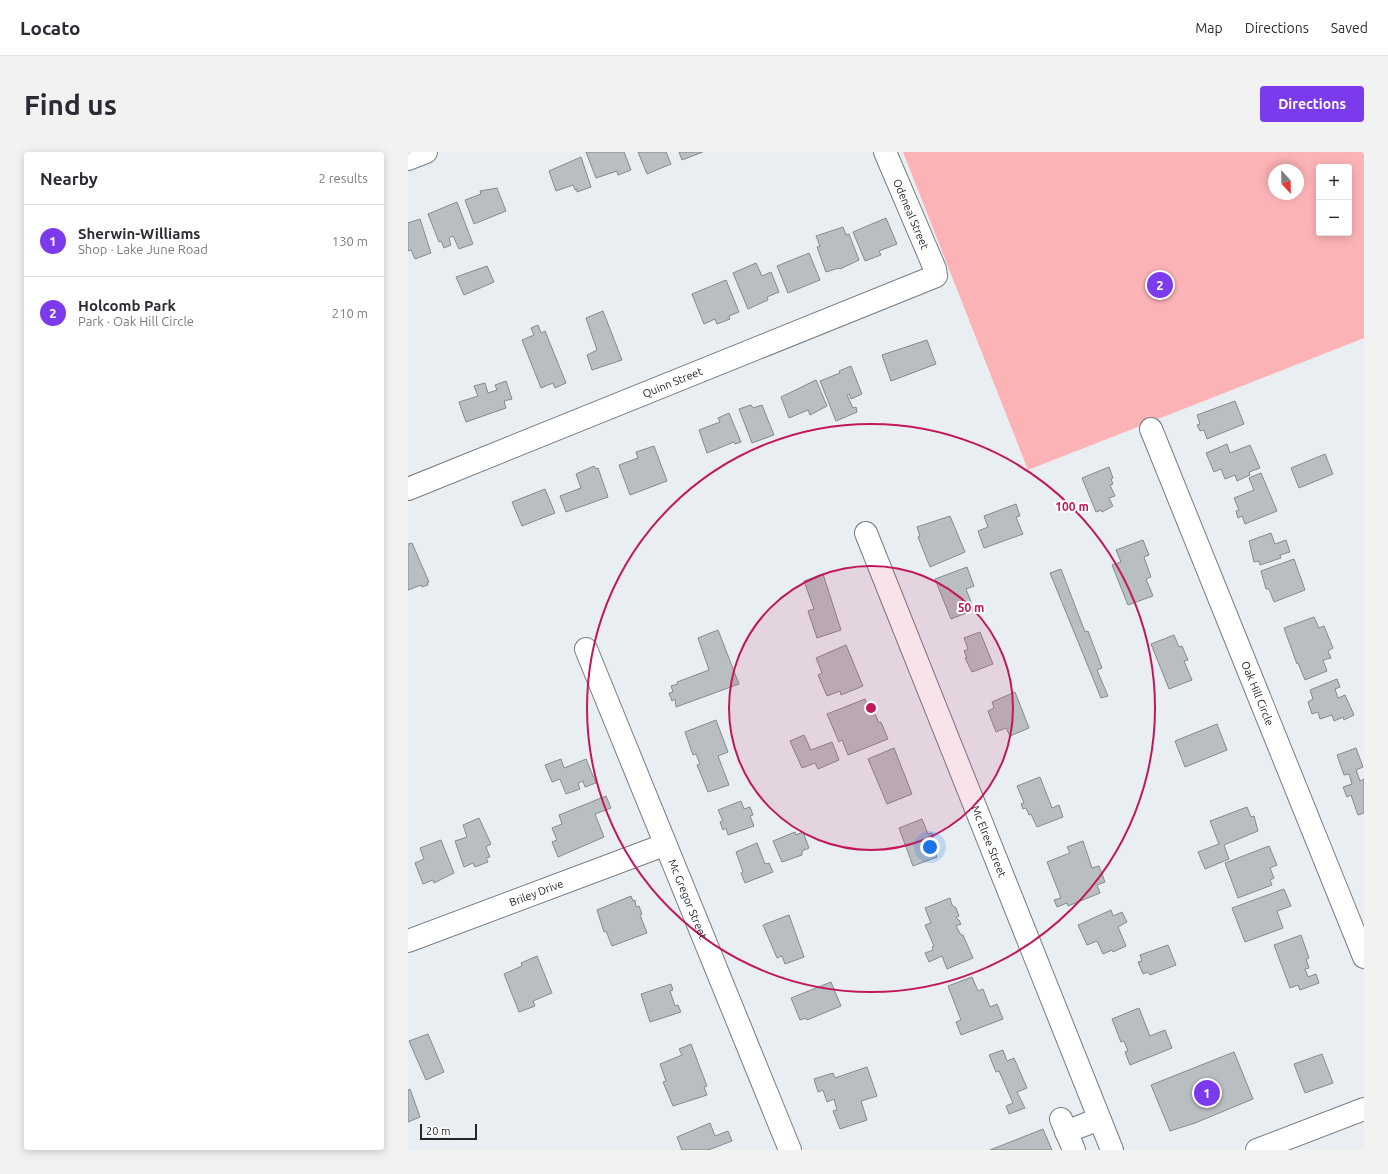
<!DOCTYPE html>
<html lang="en">
<head>
<meta charset="utf-8">
<style>
  :root { --surface:#fff; --page:#f2f2f3; --text:#2b2b33; --muted:#7c7c81; --line:#e1e1e2; --accent:#7c3aed }
  body { margin:0; font-family:Ubuntu,sans-serif; background:var(--page); color:var(--text) }
  .controls { position:absolute; right:12px; top:12px; display:grid; overflow:hidden; border-radius:4px; box-shadow:0 2px 10px #0003 }
  .controls button { width:36px; height:36px; display:grid; place-items:center; padding:0; border:0; border-bottom:1px solid var(--line); background:var(--surface); color:var(--text); font:20px sans-serif }
  .compass { position:absolute; left:860px; top:12px; width:36px; height:36px; border-radius:50%; background:var(--surface); box-shadow:0 2px 10px #0003; rotate:158deg }
  .scale { position:absolute; left:12px; bottom:10px; width:57px; box-sizing:border-box; padding-left:4px; border:2px solid #242628; border-top:0; font-size:11px; line-height:14px; white-space:nowrap; color:#242628; -webkit-text-stroke:3px #fff; paint-order:stroke }
  .you { position:absolute; left:522px; top:695px; width:14px; height:14px; margin:-10px; border:3px solid #fff; border-radius:50%; background:#1a73e8; box-shadow:0 0 0 6px #1a73e833 }
  .badge { display:grid; place-items:center; width:26px; height:26px; border-radius:50%; background:var(--accent); color:#fff; font-size:13px; font-weight:700 }
  .pin { position:absolute; translate:-50% -50%; border:2px solid #fff; box-shadow:0 1px 4px #0006 }
  .list { margin:0; padding:0; list-style:none }
  h2 { display:flex; justify-content:space-between; align-items:center; height:52px; margin:0; padding:0 16px; font-size:17px }
  h2 small { font-size:13px; font-weight:400; color:var(--muted) }
  .list li { display:grid; grid-template-columns:26px 1fr auto; gap:12px; align-items:center; box-sizing:border-box; height:72px; padding:0 16px; border-top:1px solid var(--line) }
  .list b { display:block; font-size:15px; white-space:nowrap }
  .list p { margin:0; font-size:13px; white-space:nowrap; color:var(--muted) }
  .list em { font-size:13px; font-style:normal; color:var(--muted) }
  .map { position:relative; flex:none; width:956px; height:998px; overflow:hidden; border-radius:4px }
  header { display:flex; align-items:center; gap:24px; box-sizing:border-box; height:56px; padding:0 20px; background:var(--surface); border-bottom:1px solid var(--line) }
  header strong { font-size:19px }
  nav { display:flex; gap:22px; margin-inline-start:auto; font-size:14px }
  .intro { display:flex; align-items:center; justify-content:space-between; box-sizing:border-box; height:96px; padding:0 24px }
  h1 { margin:0; font-size:28px }
  .button { padding:10px 18px; border-radius:4px; background:var(--accent); color:#fff; font-size:14px; font-weight:700 }
  main { display:flex; gap:24px; padding:0 24px }
  aside { flex:1; background:var(--surface); border-radius:4px; box-shadow:0 2px 10px #0003 }
  .map>svg:first-child { display:block }
  .green { fill:#fcb3b6; fill-rule:evenodd }
  .building { fill:#b9bec2; stroke:#858a8e }
  .lines { fill:none; stroke-linecap:round; stroke-linejoin:round }
  .minor-casing { stroke:#777c80; stroke-width:24 }
  .major-casing { stroke:#777c80; stroke-width:24 }
  .minor { stroke:#fff; stroke-width:22 }
  .major { stroke:#fff; stroke-width:22 }
  .ring { fill:none; stroke:#c2185b; stroke-width:2 }
  .labels { text-anchor:middle; dominant-baseline:central; stroke-width:4; stroke-linejoin:round; paint-order:stroke }
  .street-label { font-size:11px; fill:#242628; stroke:#fff }
  .centre { fill:#c2185b; stroke:#fff; stroke-width:2 }
  .ring-label { font-size:12px; text-anchor:middle; font-weight:bold; fill:#c2185b; stroke:#fff; stroke-width:4; stroke-linejoin:round; paint-order:stroke }
</style>
</head>
<body>
<header>
<strong>Locato</strong>
<nav><a>Map</a><a>Directions</a><a>Saved</a></nav>
</header>
<div class="intro"><h1>Find us</h1><a class="button">Directions</a></div>
<main>
<aside>
<h2>Nearby<small>2 results</small></h2>
<ul class="list">
<li><span class="badge">1</span><div><b>Sherwin-Williams</b><p>Shop · Lake June Road</p></div><em>130 m</em></li>
<li><span class="badge">2</span><div><b>Holcomb Park</b><p>Park · Oak Hill Circle</p></div><em>210 m</em></li>
</ul>
</aside>
<div class="map">
<svg width="956" height="998" viewBox="0 0 956 998">
  <rect width="100%" height="100%" fill="#e9eef3"/>
  <path class="green" d="M495 0H956V186L620 318ZM911 15H941V81H911ZM866 18H890V42H866Z"/>
  <path class="building" d="M178 0H216L223 18 210 23 209 19 188 26Z
    M230 0H258L263 12 239 22Z
    M271 0H295L274 8Z
    M173 5 183 35 169 40V37L167 38 165 33 148 39 141 19Z
    M89 36 98 59 66 72 57 48 73 42 72 39Z
    M49 50 65 92 51 97 45 84 41 86 43 93 36 96 33 89 31 90 20 62Z
    M478 66 489 92 471 99 473 103 457 109 445 80Z
    M12 67 23 101 7 107 3 98 0 99V71Z
    M435 75 438 83 441 82 451 108 432 117 431 116 418 120 409 95 412 94 408 84Z
    M401 101 412 128 380 141 369 114Z
    M348 111 354 124 363 120 371 140 359 145 360 148 340 157 325 121Z
    M79 114 86 130 56 143 48 125Z
    M318 128 331 160 321 164 322 167 309 172 307 167 296 172 284 142Z
    M195 159 214 208 184 218 179 203 189 198 178 166Z
    M130 173 133 181 137 179 158 231 147 236 145 231 133 236 114 188 126 183 123 176Z
    M519 188 528 212 483 229 474 203Z
    M443 214 454 242 443 247 441 242 439 243 445 256 448 255 449 260 428 269 412 229 432 221 431 219Z
    M408 228 419 254 402 263 400 258 381 266 373 245Z
    M98 229 104 247 96 249 98 256 58 270 51 250 70 244 66 234 77 231 80 241 89 238 87 233Z
    M827 249 836 272 799 287 796 278 792 279 789 273 792 272 789 263Z
    M343 253 345 256 354 253 366 283 344 291 331 257Z
    M321 261 333 290 327 292 326 290 299 301 291 278 312 270 310 266Z
    M819 292 822 301 842 293 852 316 841 320 842 323 829 329 827 323 817 327 813 317 806 320 798 301Z
    M246 294 259 329 222 343 211 313 230 306 228 300Z
    M917 302 925 322 891 336 883 316Z
    M186 314 188 317 190 316 200 345 158 360 152 344 173 336 168 322Z
    M701 315 705 326 703 327 705 332 702 333 707 344 701 346 705 354 694 360 693 358 688 360 674 326Z
    M853 321 869 359 837 372 834 364 830 366 828 359 831 358 826 346 846 338 841 326Z
    M137 337 147 361 114 374 104 350Z
    M608 352 612 364 608 365 615 382 576 396 570 379 580 375 576 364Z
    M542 364 557 400 522 415 510 385 512 384 509 375Z
    M863 381 867 392 878 388 882 400 872 403 873 406 852 413 851 409 846 410 841 389Z
    M735 388 741 403 736 405 743 425 738 427 745 444 720 453 704 413 713 410 708 398Z
    M4 391 21 430 19 431 20 433 14 435 13 433 0 438V392Z
    M886 407 897 438 866 450 861 437H858L853 419Z
    M559 415 566 434 558 437 566 458 543 467 527 427Z
    M653 417 677 480 680 479 694 516 689 518 700 544 693 546 642 421Z
    M415 422 433 478 409 486 400 459 406 457 396 429Z
    M906 465 911 476 916 474 925 496 920 499 923 506 915 508 919 519 897 528 890 511 889 512 876 476Z
    M310 478 331 532 268 555 267 547 264 549 261 541 265 540 263 534 270 532 269 530 301 518 290 486Z
    M572 480 585 512 564 520 557 506H559L556 499 560 497 556 486Z
    M766 483 771 495 774 494 780 508 776 509 784 528 761 537 743 492Z
    M438 493 455 534 433 543 432 539 419 544 410 523 414 521 408 506Z
    M929 527 932 535 927 537 930 546 937 543 946 563 936 568 935 565 926 569 924 563 912 567 910 560 904 562 900 550 905 547 902 538Z
    M607 540 621 576 602 584 598 576 588 580 580 559 586 556 584 550Z
    M457 547 461 557 464 555 471 571 473 570 480 587 440 603 434 588 431 590 419 562Z
    M308 568 320 600 310 604 321 633 300 640 289 613 292 612 288 602 285 603 277 580Z
    M809 572 819 598 777 615 767 589Z
    M396 583 403 598 424 590 431 608 410 617 407 611 394 616 382 589Z
    M486 596 504 642 479 652 460 607Z
    M948 596 955 615 948 618 952 629 956 627V661L950 663 943 643 939 645 935 635 944 632 941 622 936 623 929 603Z
    M153 607 156 616 178 607 188 631 177 635 175 629 170 631 172 637 158 642 152 627 144 630 137 613Z
    M632 625 644 656 651 653 655 665 629 675 623 662 621 663 618 656 615 657 613 652 616 651 609 634Z
    M198 644 203 656 187 662 196 685 150 705 144 690 149 688 144 676 154 672 151 663Z
    M333 649 336 657 342 655 345 663 342 664 346 674 320 683 318 676 315 678 312 670 315 669 310 658Z
    M839 655 843 665 846 664 850 679 816 693 821 707 797 717 790 700 811 692 802 669Z
    M71 666 83 692 78 695 82 705 78 706 80 710 67 715 65 711 56 715 47 689 59 685 55 673Z
    M514 667 520 682 524 681 528 693 525 694 529 705 505 714 491 676Z
    M387 680 388 683 395 680 401 696 394 699V703L374 710 365 689Z
    M33 688 46 721 26 731 25 728 15 732 7 711 16 707 12 696Z
    M675 689 684 716 691 714 697 730 689 733 692 741 660 754 659 751 649 755 646 748 653 746 639 710 662 701 659 695Z
    M349 691 357 712 361 711 365 720 337 731 333 721 335 720 328 700Z
    M861 694 869 713 862 716 866 726 862 728 864 733 830 746 817 711Z
    M876 737 883 754 869 759 875 776 837 790 824 756Z
    M223 744 225 749 227 748 228 755 231 754 234 762 232 763 239 781 204 794 198 779 196 780 189 758Z
    M542 746 544 753 548 756 551 764 548 765 550 768H551L553 772 548 774 553 783H555L565 806 539 817 534 804 521 810 517 801 525 798 524 795 526 794 517 773 523 771 517 756Z
    M703 758 705 764 714 760 719 770 710 775 718 794 705 800 704 798 695 802 689 789 679 793 670 773Z
    M381 763 396 805 377 812 374 804 369 806 355 773Z
    M893 783 901 806 898 807 901 816 897 817 900 825 908 822 911 831 892 838 890 833 882 836 866 793Z
    M760 793 768 813 742 823 740 820 735 822 730 810 734 809 732 803Z
    M129 804 144 841 125 849 127 854 111 860 96 822 114 814 113 811Z
    M564 825 570 839 575 837 582 855 589 852 595 867 553 883 548 870 553 868 540 834Z
    M423 830 433 854 399 868 398 866 392 868 383 846Z
    M263 832 265 838 262 839 267 854 270 853 273 860 242 870 233 842Z
    M731 856 742 884 757 878 764 896 722 913 717 900 720 899 716 889 713 890 704 867Z
    M20 882 36 920 18 928 1 889Z
    M283 892 299 934 296 935 299 943 265 954 255 930 258 929 252 912 274 903 271 897Z
    M595 898 599 909 606 906 619 936 609 940 617 956 601 962 598 954 605 951 591 919 588 920 581 903Z
    M826 900 845 947 787 971 762 979 743 933Z
    M914 902 925 931 897 941 886 912Z
    M459 915 469 944 453 949 459 968 432 977 425 959 429 958 426 947 419 950 415 938 410 940 406 927 425 921 427 926Z
    M2 937 12 965 0 970V938Z
    M302 971 307 984 320 979 324 989 300 998H274L269 985Z
    M635 977 644 998H582Z"/>
  <g class="lines">
    <g class="minor-casing">
      <g id="minor">
        <path d="M0 7 18 0"/>
        <path id="s1" d="M743 277 956 805"/>
        <path id="s2" d="M0 337 528 124 527 117 477 0"/>
        <path id="s3" d="M458 381 704 998"/>
        <path id="s4" d="M178 497 382 998"/>
        <path id="s5" d="M0 789 256 693"/>
        <path d="M653 967 666 998"/>
        <path d="M658 980 691 967"/>
      </g>
    </g>
    <g class="major-casing">
      <path id="major" d="M849 998 956 957"/>
    </g>
    <use href="#minor" class="minor"/>
    <use href="#major" class="major"/>
  </g>
  <circle cx="463" cy="556" r="142" fill="#c2185b" fill-opacity=".12"/>
  <g class="ring">
    <circle cx="463" cy="556" r="142"/>
    <circle cx="463" cy="556" r="284"/>
  </g>
  <g class="labels">
    <g class="street-label">
      <text transform="translate(503 62) rotate(67)">Odeneal Street</text>
      <text stroke="none"><textPath href="#s2" startOffset="285">Quinn Street</textPath></text>
      <text stroke="none"><textPath href="#s1" startOffset="285">Oak Hill Circle</textPath></text>
      <text stroke="none"><textPath href="#s3" startOffset="332">Mc Elree Street</textPath></text>
      <text stroke="none"><textPath href="#s5" startOffset="137">Briley Drive</textPath></text>
      <text stroke="none"><textPath href="#s4" startOffset="270">Mc Gregor Street</textPath></text>
    </g>
  </g>
  <circle cx="463" cy="556" r="6" class="centre"/>
  <g class="ring-label">
    <text x="664" y="359">100 m</text>
    <text x="563" y="460">50 m</text>
  </g>
</svg>
<div class="controls">
<button>+</button>
<button>−</button>
</div>
<svg class="compass" viewBox="-18 -18 36 36"><path d="M0-13l5 13h-10z" fill="#e53935"/><path d="M0 13l5-13h-10z" fill="#7c7c81"/></svg>
<div class="scale">20 m</div>
<div class="you"></div>
<div class="pin badge" style="left:799px;top:941px">1</div>
<div class="pin badge" style="left:752px;top:133px">2</div>
</div>
</main>
</body>
</html>
